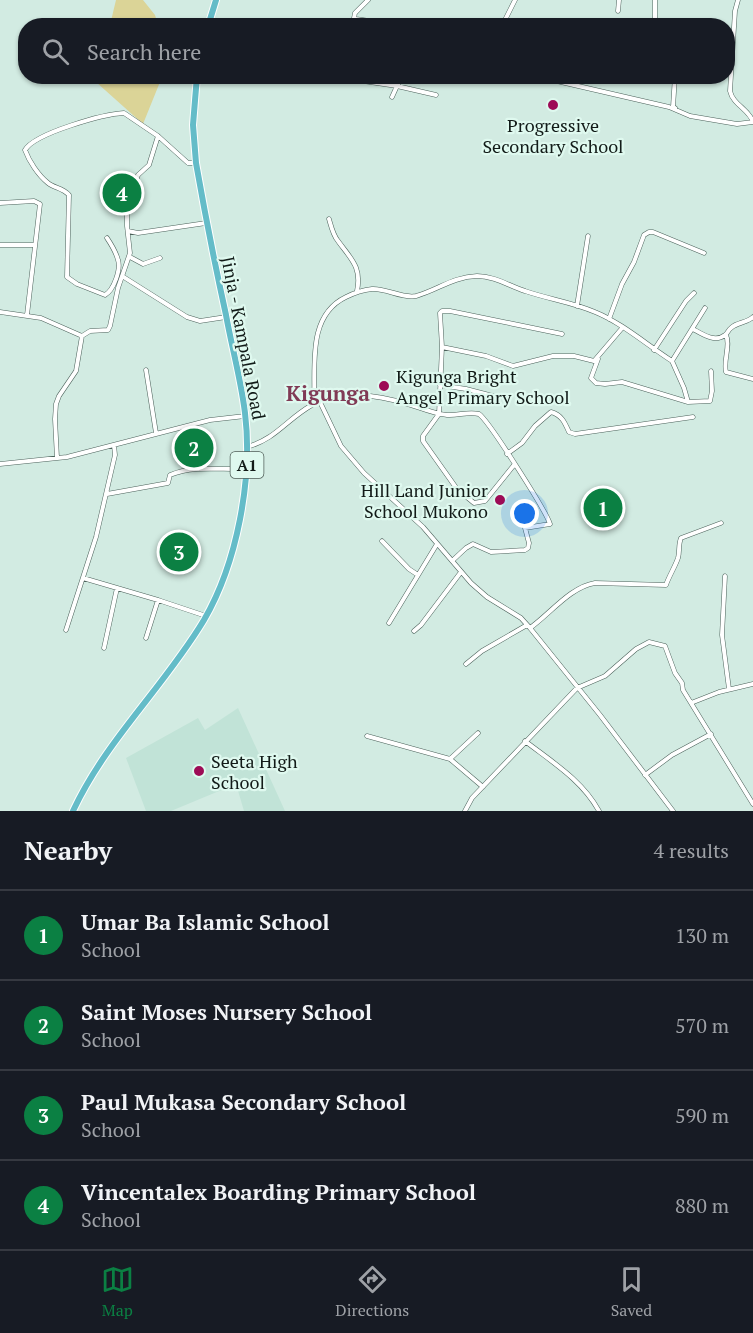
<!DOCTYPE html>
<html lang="en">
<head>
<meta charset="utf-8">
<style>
  :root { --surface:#171b24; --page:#20242c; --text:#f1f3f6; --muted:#9ea1a6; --line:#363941; --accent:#0b8043 }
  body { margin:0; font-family:"PT Serif",serif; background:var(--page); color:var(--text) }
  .you { position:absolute; left:525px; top:514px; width:21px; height:21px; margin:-15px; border:4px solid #fff; border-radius:50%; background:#1a73e8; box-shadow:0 0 0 9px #1a73e833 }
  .badge { display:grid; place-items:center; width:39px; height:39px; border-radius:50%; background:var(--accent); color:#fff; font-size:20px; font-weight:700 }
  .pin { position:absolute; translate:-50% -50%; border:3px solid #fff; box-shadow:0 2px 6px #0006 }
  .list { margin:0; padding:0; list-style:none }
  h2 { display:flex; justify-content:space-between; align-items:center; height:78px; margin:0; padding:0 24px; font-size:26px }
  h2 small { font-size:20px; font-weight:400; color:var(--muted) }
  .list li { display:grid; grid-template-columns:39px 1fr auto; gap:18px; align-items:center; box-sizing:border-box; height:90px; padding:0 24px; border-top:2px solid var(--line) }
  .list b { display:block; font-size:22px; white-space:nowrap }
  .list p { margin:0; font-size:20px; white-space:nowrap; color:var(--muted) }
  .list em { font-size:20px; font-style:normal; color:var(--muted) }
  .icon { flex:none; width:33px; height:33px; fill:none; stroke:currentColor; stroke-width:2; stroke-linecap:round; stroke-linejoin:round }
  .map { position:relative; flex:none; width:753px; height:811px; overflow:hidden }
  .search { position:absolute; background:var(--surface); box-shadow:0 2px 4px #0004; left:18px; right:18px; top:18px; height:66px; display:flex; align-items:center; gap:15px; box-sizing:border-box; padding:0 21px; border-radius:24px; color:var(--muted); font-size:22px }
  .sheet { height:438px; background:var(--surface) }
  nav { display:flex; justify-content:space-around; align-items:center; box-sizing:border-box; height:84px; border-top:2px solid var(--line); background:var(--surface); font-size:16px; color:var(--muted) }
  nav a { display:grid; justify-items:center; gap:3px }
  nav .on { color:var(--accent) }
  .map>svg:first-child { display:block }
  .built { fill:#c1e3d7 }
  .green { fill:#dbd497 }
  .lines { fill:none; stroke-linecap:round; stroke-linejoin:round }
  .minor-casing { stroke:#4c625b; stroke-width:5 }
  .trunk-casing { stroke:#fff; stroke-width:8 }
  .minor { stroke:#fff; stroke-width:4 }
  .trunk { stroke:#64bcc8; stroke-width:6 }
  .poi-dot { fill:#9d0b56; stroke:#dff9ef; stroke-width:2 }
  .labels { text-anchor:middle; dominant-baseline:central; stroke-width:4.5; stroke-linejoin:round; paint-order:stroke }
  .shield { fill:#dff9ef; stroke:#505e58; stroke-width:1.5 }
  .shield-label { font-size:16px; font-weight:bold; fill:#121b18 }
  .poi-label { font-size:18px; fill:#121b18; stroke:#dff9ef; text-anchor:start }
  .street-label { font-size:18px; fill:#121b18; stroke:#dff9ef }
  .quarter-label { font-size:21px; font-weight:bold; fill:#803a55; stroke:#dff9ef }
</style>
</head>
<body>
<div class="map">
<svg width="753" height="811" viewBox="0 0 753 811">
  <rect width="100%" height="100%" fill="#d2ebe2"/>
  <path class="built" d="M117 181 134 183 127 210 108 203Z
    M238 708 285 811H244L236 784 171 811H146L126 758 198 718 205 730Z"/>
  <path class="green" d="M116 0H143L155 15 158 25H110Z
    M98 76 162 77 143 124 96 82Z"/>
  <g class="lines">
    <g class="minor-casing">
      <path id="minor" d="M368 0 355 13 354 18 356 19 403 26
        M738 0 735 11 730 91C733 105 749 109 753 122
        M618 11 619 0
        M502 26 515 0
        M655 26V0
        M535 76 669 107 690 116 737 124 753 122
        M363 81 397 86 402 76
        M392 97 397 86 436 95
        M675 108 673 107 675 76
        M0 203 34 201 40 204 27 315
        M329 219C331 226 333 235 338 241 351 259 362 267 357 291
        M128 231 138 233 206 223
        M107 238C111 244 116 252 118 260 121 269 114 290 105 295L77 284 67 277 69 195C63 188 54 188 48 183 38 175 29 161 25 150 35 133 104 114 124 113L158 136 188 163H196
        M0 245H35
        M130 257 143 264 160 258
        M122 276 187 317 200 321 226 317
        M577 306 588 236
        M0 312 41 318 82 336
        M609 319 622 284 634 262 644 235 649 232H653L704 253
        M693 329C702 334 715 343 725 335 728 333 728 330 731 328 737 322 747 323 753 317
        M726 335C731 345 723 360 726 372L753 379
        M442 347 486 356 513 366 553 356H574L594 361 623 327
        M654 350 686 301 694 293
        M598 359 591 378 596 383 605 384 622 382 688 402 710 401 712 391 711 371
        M146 370 156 433
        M440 385 466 389 493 396
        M320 402 341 446 364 473 423 527 471 583 487 597 521 618 530 628 600 715 673 811
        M688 402 684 388 672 361 705 308
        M314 404C316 368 306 316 346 297 354 293 362 290 372 289 386 288 403 299 416 296 438 290 452 277 477 276 495 276 509 286 525 291 548 299 572 302 595 312 622 323 647 345 672 361
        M247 447C276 439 287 419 312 405 343 389 380 395 411 405 423 409 435 414 447 415 458 416 468 411 479 414 489 421 546 511 550 524L525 528 529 543 528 548 525 550 491 552 473 544 466 548 452 561
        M507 454 522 443 535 426 551 412C562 415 565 423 569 432L575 434 693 417
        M57 458 55 419 56 404 59 396 76 371 82 336 90 331 108 330 110 326 118 288 130 253 127 226V213L138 175 149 165 158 136
        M0 464 67 457 210 420 245 416
        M514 465 485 501 474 503 457 489 423 441V436L439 414 442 347 440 313 442 311H450L562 334
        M107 494 168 483 170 475C195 465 220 470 246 469
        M382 541 409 569 418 575
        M725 576 722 635 729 689
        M83 578 158 600 206 616
        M389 623 437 544
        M530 628C550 614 570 587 595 583L666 585C669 576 675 567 678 558 680 551 678 545 681 538L721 523
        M66 630 96 537 115 455 114 445
        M414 631 421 625 461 572
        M146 638 158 600
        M104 648 117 588
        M466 664 482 651 527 625
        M691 703 719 692 753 684
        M367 736 450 759 483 787
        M525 741C552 762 582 780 599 811
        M450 759 478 733
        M645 775 672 755 711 734
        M465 811 472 798 577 688 605 676 636 649 649 642 665 646 675 673 682 683 683 690 753 804"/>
    </g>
    <g class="trunk-casing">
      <path id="trunk" d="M208 26 216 0
        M73 811C106 740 164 687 204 620 237 563 253 479 245 413 241 380 232 348 226 315 215 265 205 214 196 163L193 125 197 76"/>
    </g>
    <use href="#minor" class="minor"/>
    <use href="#trunk" class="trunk"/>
  </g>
  <g class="poi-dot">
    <circle cx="553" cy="105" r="6"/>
    <circle cx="384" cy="386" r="6"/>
    <circle cx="500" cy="500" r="6"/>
    <circle cx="199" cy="771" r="6"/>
  </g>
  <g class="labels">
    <rect class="shield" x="230.5" y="452" width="33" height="26" rx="4.5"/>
    <g class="shield-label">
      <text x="247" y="465">A1</text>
    </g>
    <g class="poi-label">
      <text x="553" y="125" text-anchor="middle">Progressive<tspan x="553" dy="21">Secondary School</tspan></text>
      <text x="396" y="376">Kigunga Bright<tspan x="396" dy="21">Angel Primary School</tspan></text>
      <text x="488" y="490" text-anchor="end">Hill Land Junior<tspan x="488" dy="21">School Mukono</tspan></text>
      <text x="211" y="761">Seeta High<tspan x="211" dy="21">School</tspan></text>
    </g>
    <g class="street-label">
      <text transform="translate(244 338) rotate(79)">Jinja - Kampala Road</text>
    </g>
    <g class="quarter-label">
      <text x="328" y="393">Kigunga</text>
    </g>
  </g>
</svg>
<div class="you"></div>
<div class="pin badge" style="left:603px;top:508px">1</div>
<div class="pin badge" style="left:194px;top:448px">2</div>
<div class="pin badge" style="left:179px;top:552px">3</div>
<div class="pin badge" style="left:122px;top:193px">4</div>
<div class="search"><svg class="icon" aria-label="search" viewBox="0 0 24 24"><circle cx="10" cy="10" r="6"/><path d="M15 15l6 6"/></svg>Search here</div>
</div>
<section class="sheet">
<h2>Nearby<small>4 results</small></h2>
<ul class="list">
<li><span class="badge">1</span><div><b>Umar Ba Islamic School</b><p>School</p></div><em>130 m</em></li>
<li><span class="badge">2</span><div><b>Saint Moses Nursery School</b><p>School</p></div><em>570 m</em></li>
<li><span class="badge">3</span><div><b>Paul Mukasa Secondary School</b><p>School</p></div><em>590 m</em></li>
<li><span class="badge">4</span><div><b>Vincentalex Boarding Primary School</b><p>School</p></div><em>880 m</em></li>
</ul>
</section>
<nav>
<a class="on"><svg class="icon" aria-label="map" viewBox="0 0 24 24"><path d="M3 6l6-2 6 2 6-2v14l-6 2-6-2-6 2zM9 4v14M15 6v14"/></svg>Map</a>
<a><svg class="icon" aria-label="directions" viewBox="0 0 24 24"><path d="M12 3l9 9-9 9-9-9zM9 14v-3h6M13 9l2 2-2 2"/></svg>Directions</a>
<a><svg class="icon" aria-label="saved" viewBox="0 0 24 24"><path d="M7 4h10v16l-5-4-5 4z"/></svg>Saved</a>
</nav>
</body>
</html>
